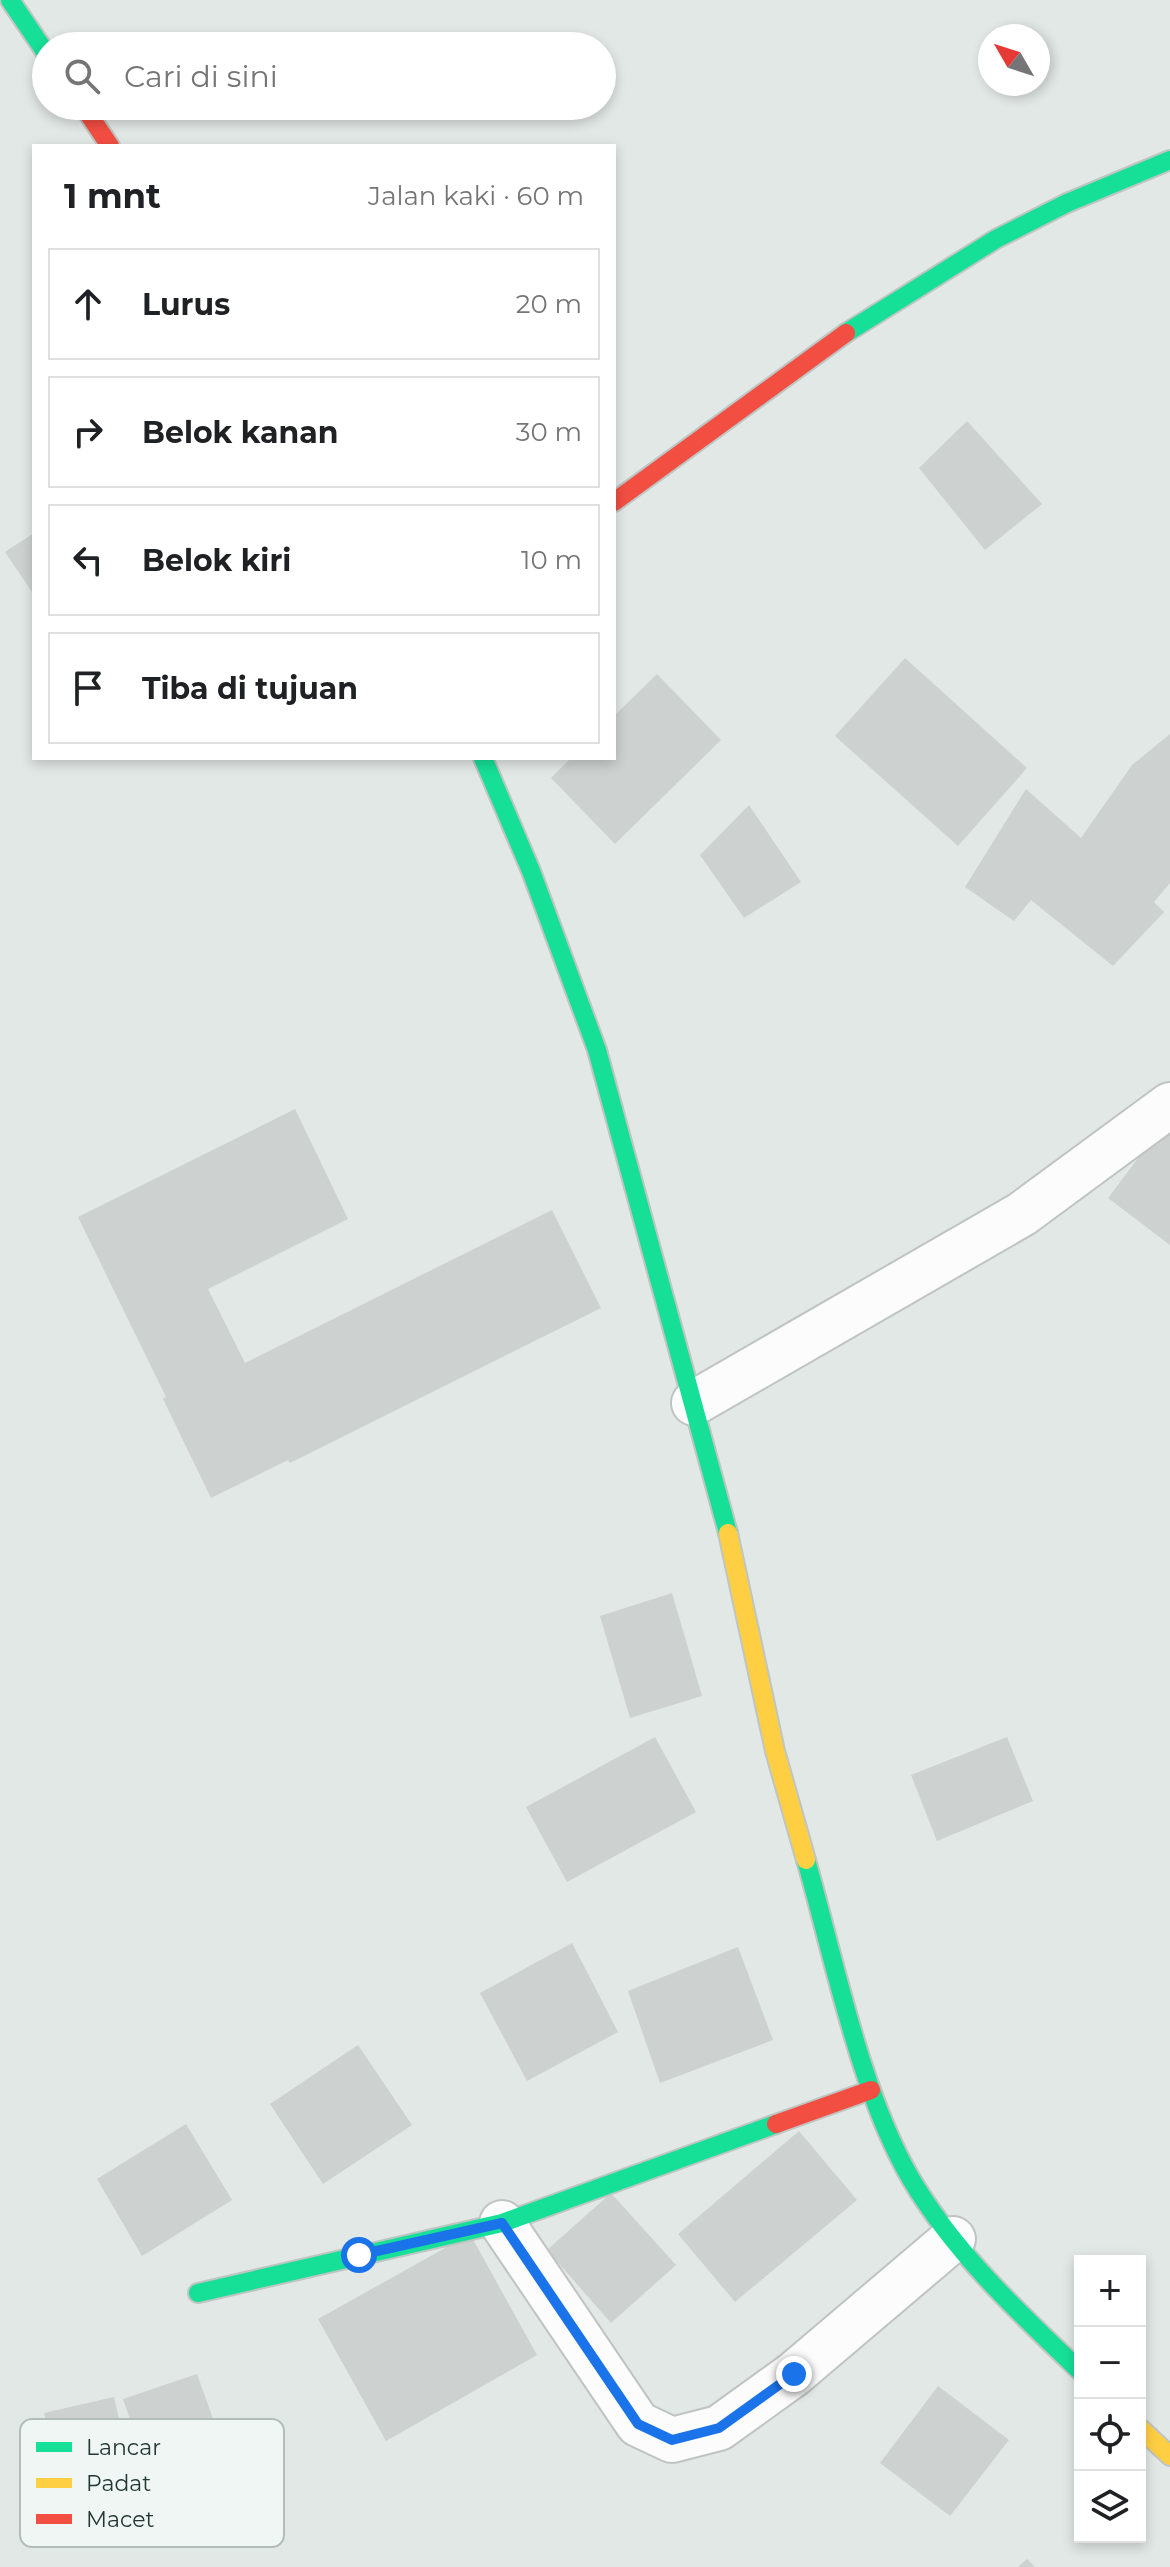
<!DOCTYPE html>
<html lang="id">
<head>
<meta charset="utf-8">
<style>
  :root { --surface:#fff; --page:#f6f6f6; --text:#202124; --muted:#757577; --line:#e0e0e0 }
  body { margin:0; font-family:Montserrat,sans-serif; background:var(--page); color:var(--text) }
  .controls { position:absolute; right:24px; bottom:24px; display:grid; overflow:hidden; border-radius:0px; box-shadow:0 4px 12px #0003 }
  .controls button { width:72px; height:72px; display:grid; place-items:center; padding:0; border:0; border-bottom:2px solid var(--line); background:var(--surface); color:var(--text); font:40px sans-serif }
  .compass { position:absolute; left:978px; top:24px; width:72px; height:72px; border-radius:50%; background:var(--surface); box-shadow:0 4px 12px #0003; rotate:309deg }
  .stop { position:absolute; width:24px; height:24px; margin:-18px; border:6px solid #1a73e8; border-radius:50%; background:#fff }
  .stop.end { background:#1a73e8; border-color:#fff; box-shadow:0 2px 8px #0008 }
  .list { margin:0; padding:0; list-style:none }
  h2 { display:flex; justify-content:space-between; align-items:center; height:104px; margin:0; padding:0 32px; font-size:34px }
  h2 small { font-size:26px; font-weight:400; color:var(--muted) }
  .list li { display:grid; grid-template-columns:52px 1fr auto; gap:24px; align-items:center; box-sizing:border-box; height:112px; margin:0 16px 16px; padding:0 16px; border:2px solid var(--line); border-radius:0px }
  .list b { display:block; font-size:30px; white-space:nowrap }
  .list em { font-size:26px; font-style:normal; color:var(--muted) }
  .icon { flex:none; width:44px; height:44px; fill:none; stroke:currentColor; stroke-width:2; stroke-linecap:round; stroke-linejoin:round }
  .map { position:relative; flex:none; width:1170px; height:2567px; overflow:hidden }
  .search { position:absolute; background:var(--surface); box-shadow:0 4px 12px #0003; left:32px; top:32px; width:584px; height:88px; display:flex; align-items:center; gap:20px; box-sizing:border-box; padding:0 28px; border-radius:44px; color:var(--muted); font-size:30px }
  .panel { position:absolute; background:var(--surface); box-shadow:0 4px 12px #0003; left:32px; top:144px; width:584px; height:616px; border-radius:0px }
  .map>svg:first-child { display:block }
  .building { fill:#cdd1d0 }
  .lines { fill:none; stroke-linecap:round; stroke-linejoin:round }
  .street-casing { stroke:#bfc4c2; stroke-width:48 }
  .fast-casing { stroke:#bec5c2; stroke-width:22 }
  .slow-casing { stroke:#bec5c2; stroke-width:22 }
  .jam-casing { stroke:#bec5c2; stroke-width:22 }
  .street { stroke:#fbfcfb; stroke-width:44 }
  .fast { stroke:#16e098; stroke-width:18 }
  .slow { stroke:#ffcf43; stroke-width:18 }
  .jam { stroke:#f24e42; stroke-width:18 }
  .route { stroke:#1a73e8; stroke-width:10 }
  .key { fill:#f0f6f4; stroke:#b2bdba; stroke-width:2 }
  .key-label { font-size:22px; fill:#223834 }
</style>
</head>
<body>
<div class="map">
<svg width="1170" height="2567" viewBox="0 0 1170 2567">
  <rect width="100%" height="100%" fill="#e2e8e5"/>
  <path class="building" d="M967 421 1042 504 985 550 919 468Z
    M34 533V595L5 552Z
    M905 658 1027 768 958 846 835 736Z
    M657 674 721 740 615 844 551 778 571 758H614V716Z
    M1170 734V883L1154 902 1164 912 1113 966 1031 900 1014 921 965 887 1026 789 1081 838 1132 765Z
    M749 805 801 882 744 918 700 855Z
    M295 1109 348 1219 208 1289 245 1363 552 1210 601 1308 290 1463 288 1460 211 1498 163 1399 166 1397 78 1217Z
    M1170 1116V1245L1108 1198Z
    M672 1593 702 1696 630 1718 600 1616Z
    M655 1737 696 1812 567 1882 526 1807Z
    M1007 1737 1033 1801 937 1841 911 1775Z
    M572 1943 618 2032 527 2081 480 1993Z
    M738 1947 773 2040 660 2083 628 1991Z
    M358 2045 412 2125 323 2184 270 2104Z
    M186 2124 232 2200 142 2256 97 2179Z
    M799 2131 857 2200 735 2302 678 2234Z
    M611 2193 676 2265 611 2323 547 2250Z
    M470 2234 537 2355 386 2441 318 2319Z
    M197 2374 234 2477 159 2503 123 2399Z
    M938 2386 1009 2440 950 2516 880 2463Z
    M114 2397 133 2477 63 2494 44 2413Z
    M1027 2559 1035 2567H1018Z"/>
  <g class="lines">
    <g class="street-casing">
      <path id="street" d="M694 1403 1022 1214 1170 1105
        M502 2223 638 2424 672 2440 719 2428 794 2374 953 2239"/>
    </g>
    <g class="fast-casing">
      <path id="fast" d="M10 0 46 53
        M846 333 996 239 1067 203 1170 160
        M483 758 531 871 597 1050 728 1533
        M806 1860C834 1958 860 2092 911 2179 954 2252 1019 2313 1080 2371
        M198 2293 502 2223 776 2124"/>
    </g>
    <g class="slow-casing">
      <path id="slow" d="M728 1533 775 1751 806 1860
        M1140 2428 1170 2456"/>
    </g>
    <g class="jam-casing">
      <path id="jam" d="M83 106 110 146
        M614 502 846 333
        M776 2124 871 2090"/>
    </g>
    <use href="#street" class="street"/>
    <use href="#fast" class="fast"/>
    <use href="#slow" class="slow"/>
    <use href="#jam" class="jam"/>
  </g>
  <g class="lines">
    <path class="route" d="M359 2255 502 2223 638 2424 672 2440 719 2428 794 2374"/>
  </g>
  <rect x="20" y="2419" width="264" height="128" rx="12" class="key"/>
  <rect x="36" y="2442" width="36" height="10" fill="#16e098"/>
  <rect x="36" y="2478" width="36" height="10" fill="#ffcf43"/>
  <rect x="36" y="2514" width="36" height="10" fill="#f24e42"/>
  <g class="key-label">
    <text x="86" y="2455">Lancar</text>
    <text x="86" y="2491">Padat</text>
    <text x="86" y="2527">Macet</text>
  </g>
</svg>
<div class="controls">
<button>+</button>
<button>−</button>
<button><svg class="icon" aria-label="locate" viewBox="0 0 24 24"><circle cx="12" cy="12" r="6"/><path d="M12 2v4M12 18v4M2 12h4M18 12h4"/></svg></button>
<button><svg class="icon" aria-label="layers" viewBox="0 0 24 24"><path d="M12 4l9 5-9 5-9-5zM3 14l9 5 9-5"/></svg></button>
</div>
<svg class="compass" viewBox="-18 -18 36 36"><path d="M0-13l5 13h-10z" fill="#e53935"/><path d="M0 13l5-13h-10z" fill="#757577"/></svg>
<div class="stop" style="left:359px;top:2255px"></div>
<div class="stop end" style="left:794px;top:2374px"></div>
<div class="search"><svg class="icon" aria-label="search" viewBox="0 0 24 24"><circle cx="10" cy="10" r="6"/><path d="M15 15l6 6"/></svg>Cari di sini</div>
<section class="panel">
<h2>1 mnt<small>Jalan kaki · 60 m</small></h2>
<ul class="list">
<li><svg class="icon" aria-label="ahead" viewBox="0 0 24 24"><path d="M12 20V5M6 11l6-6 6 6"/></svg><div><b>Lurus</b></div><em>20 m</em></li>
<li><svg class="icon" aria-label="right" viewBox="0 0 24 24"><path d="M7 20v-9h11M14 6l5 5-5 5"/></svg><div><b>Belok kanan</b></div><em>30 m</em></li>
<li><svg class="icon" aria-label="left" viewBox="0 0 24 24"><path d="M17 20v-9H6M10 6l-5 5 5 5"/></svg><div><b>Belok kiri</b></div><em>10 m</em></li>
<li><svg class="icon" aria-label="arrive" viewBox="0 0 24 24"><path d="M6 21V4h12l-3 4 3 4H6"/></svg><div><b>Tiba di tujuan</b></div></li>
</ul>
</section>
</div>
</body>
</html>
